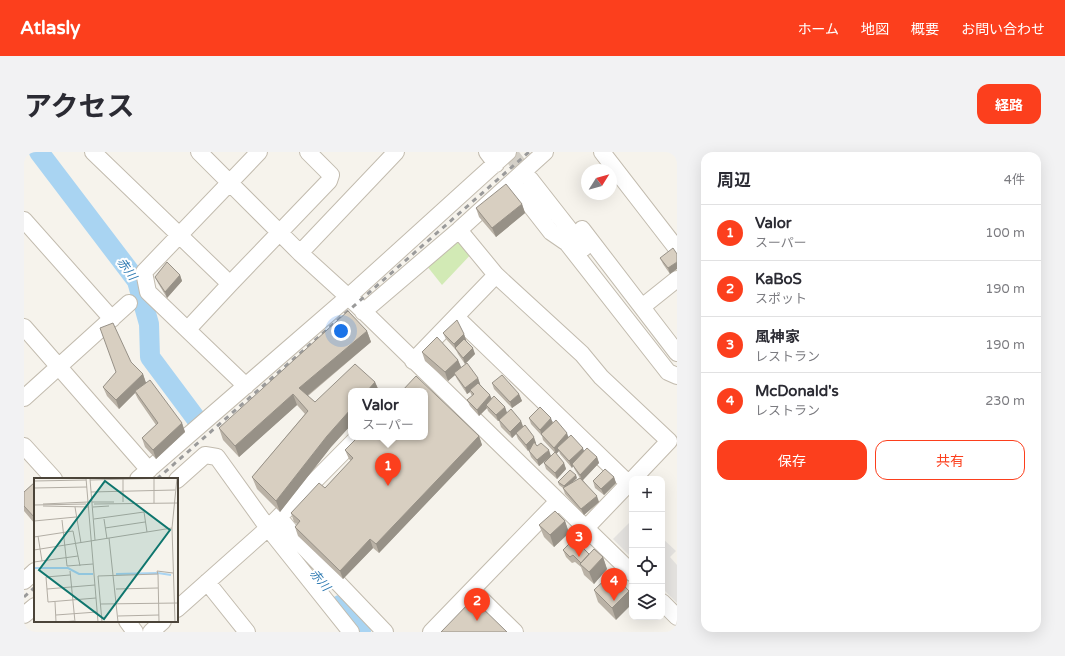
<!DOCTYPE html>
<html lang="ja">
<head>
<meta charset="utf-8">
<style>
  :root { --surface:#fff; --page:#f2f2f3; --text:#2b2b33; --muted:#7c7c81; --line:#e1e1e2; --accent:#fc3f1d }
  body { margin:0; font-family:"Varela Round","Noto Sans JP",sans-serif; background:var(--page); color:var(--text) }
  .controls { position:absolute; right:12px; bottom:12px; display:grid; overflow:hidden; border-radius:8px; box-shadow:0 4px 16px #0002 }
  .controls button { width:36px; height:36px; display:grid; place-items:center; padding:0; border:0; border-bottom:1px solid var(--line); background:var(--surface); color:var(--text); font:20px sans-serif }
  .compass { position:absolute; left:557px; top:12px; width:36px; height:36px; border-radius:50%; background:var(--surface); box-shadow:0 4px 16px #0002; rotate:53deg }
  .you { position:absolute; left:317px; top:179px; width:14px; height:14px; margin:-10px; border:3px solid #fff; border-radius:50%; background:#1a73e8; box-shadow:0 0 0 6px #1a73e833 }
  .badge { display:grid; place-items:center; width:26px; height:26px; border-radius:50%; background:var(--accent); color:#fff; font-size:13px; font-weight:700 }
  .pin { position:absolute; translate:-50% -33px; filter:drop-shadow(0 1px 2px #0008) }
  .pin::after { content:''; position:absolute; top:21px; width:14px; height:12px; background:inherit; clip-path:polygon(0 0,100% 0,50% 100%) }
  .popup { position:absolute; left:324px; top:236px; width:80px; height:52px; box-sizing:border-box; display:grid; place-content:center; border-radius:8px; background:var(--surface); filter:drop-shadow(0 1px 3px #0005); font-size:13px; white-space:nowrap; color:var(--muted) }
  .popup b { font-size:15px; color:var(--text) }
  .popup::after { content:''; position:absolute; left:50%; top:100%; margin-left:-8px; border:8px solid transparent; border-top-color:var(--surface) }
  .list { margin:0; padding:0; list-style:none }
  h2 { display:flex; justify-content:space-between; align-items:center; height:52px; margin:0; padding:0 16px; font-size:17px }
  h2 small { font-size:13px; font-weight:400; color:var(--muted) }
  .list li { display:grid; grid-template-columns:26px 1fr auto; gap:12px; align-items:center; box-sizing:border-box; height:56px; padding:0 16px; border-top:1px solid var(--line) }
  .list b { display:block; font-size:15px; white-space:nowrap }
  .list p { margin:0; font-size:13px; white-space:nowrap; color:var(--muted) }
  .list em { font-size:13px; font-style:normal; color:var(--muted) }
  .actions { display:flex; gap:8px; padding:12px 16px }
  .actions a { flex:1; padding:9px 0; border:1px solid var(--accent); border-radius:12px; text-align:center; font-size:14px; color:var(--accent) }
  .actions .main { background:var(--accent); color:#fff }
  .icon { flex:none; width:22px; height:22px; fill:none; stroke:currentColor; stroke-width:2; stroke-linecap:round; stroke-linejoin:round }
  .map { position:relative; flex:none; width:653px; height:480px; overflow:hidden; border-radius:12px }
  header { display:flex; align-items:center; gap:24px; box-sizing:border-box; height:56px; padding:0 20px; background:var(--accent); color:#fff }
  header strong { font-size:19px }
  nav { display:flex; gap:22px; margin-inline-start:auto; font-size:14px }
  .intro { display:flex; align-items:center; justify-content:space-between; box-sizing:border-box; height:96px; padding:0 24px }
  h1 { margin:0; font-size:28px }
  .button { padding:10px 18px; border-radius:12px; background:var(--accent); color:#fff; font-size:14px; font-weight:700 }
  main { display:flex; gap:24px; padding:0 24px }
  aside { flex:1; background:var(--surface); border-radius:12px; box-shadow:0 4px 16px #0002 }
  .map>svg:first-child { display:block }
  .green { fill:#d2eab5 }
  .parking { fill:#e5e3e0 }
  .lines { fill:none; stroke-linecap:round; stroke-linejoin:round }
  .river { stroke:#a9d4f2; stroke-width:20 }
  .minor-tunnel { stroke:#d4d0c8; stroke-width:16; stroke-dasharray:16 8; stroke-linecap:butt }
  .minor-casing { stroke:#c2bbae; stroke-width:18 }
  .minor { stroke:#fff; stroke-width:16 }
  .rail { stroke:#9a9a9a; stroke-width:3; stroke-dasharray:5 5; stroke-linecap:butt }
  .wall { fill:#bab2a6 }
  .shaded-wall { fill:#979187 }
  .building { fill:#d8cfc1; stroke:#979187 }
  .labels { text-anchor:middle; dominant-baseline:central; stroke-width:4; stroke-linejoin:round; paint-order:stroke }
  .water-label { font-size:12px; font-style:italic; fill:#2e7ab2; stroke:#fff }
  .inset-river { fill:none; stroke:#a9d4f2; stroke-width:2 }
  .inset-road { fill:none; stroke:#b2ada4; stroke-width:1 }
  .view { fill:#0f766e; fill-opacity:0.15; stroke:#0f766e; stroke-width:2 }
  .inset-edge { fill:none; stroke:#4b4439; stroke-width:2 }
</style>
</head>
<body>
<header>
<strong>Atlasly</strong>
<nav><a>ホーム</a><a>地図</a><a>概要</a><a>お問い合わせ</a></nav>
</header>
<div class="intro"><h1>アクセス</h1><a class="button">経路</a></div>
<main>
<div class="map">
<svg width="653" height="480" viewBox="0 0 653 480">
  <rect width="100%" height="100%" fill="#f6f3ec"/>
  <path class="green" d="M435 78 451 98 418 133 399 109Z"/>
  <path class="parking" d="M608 368V406L589 387Z
    M638 386 652 399 646 405 653 413V451L638 436Z"/>
  <g class="lines">
    <path class="river" d="M15 0 113 129 125 172 126 205 173 268
      M316 453 337 480"/>
    <path class="minor-tunnel" d="M485 0 506 27"/>
    <g class="minor-casing">
      <path id="minor" d="M69 0 206 132
        M175 0 276 101 332 152 608 421
        M463 0 472 12
        M578 0 653 97
        M506 27 560 96
        M488 30 527 80 543 91 644 220 653 224
        M0 68 88 167
        M558 77 653 201
        M435 78 472 123 558 202 577 225 645 289 609 327
        M276 101 372 0
        M618 155 653 127
        M339 160 435 78 521 0
        M432 165 604 331
        M0 175 125 318
        M164 177 206 132 305 29 307 23 284 0
        M389 209 472 123
        M222 234 124 140 120 120 235 0
        M0 246 105 151
        M0 294 30 327
        M114 327 324 145 484 0
        M153 328 181 303 193 305 244 376 327 480
        M255 365 275 390 361 480
        M562 376 608 328
        M0 429 11 419
        M183 430 223 480
        M448 438 491 480
        M638 450 653 465
        M153 457 244 376 334 285
        M0 463 11 454
        M103 469 111 480
        M127 480 139 469
        M407 480 534 349"/>
    </g>
    <use href="#minor" class="minor"/>
    <path class="rail" d="M133 327 505 0
      M0 445 11 435"/>
  </g>
  <path class="wall" d="M498 52 501 61 472 85 455 65 452 56Z
    M653 102 646 122 639 112 636 106Z
    M156 123 158 129 143 146 134 131 131 125Z
    M343 179 347 190 284 244 291 250 351 230 355 239H327V273L307 295 256 360 233 337 228 325 281 262 273 253 215 305 199 288 195 276Z
    M419 181 440 182 442 188 451 202 441 212 434 202 432 198 422 187Z
    M398 200 434 208 437 216 454 226 456 232 468 247 481 255 483 261 497 269 499 274 512 291V292L513 294 527 304 540 311 542 317 533 327 522 317 520 311 524 307 515 314 507 305 505 299 506 297 504 299 494 287 492 282 488 286 477 275 475 269H474L464 259 463 256 455 264 446 254 443 248 448 244 446 240 443 242 433 227 431 223 424 229 401 209Z
    M107 210 119 222 122 231 158 271 161 280 132 307 121 295 118 286 132 273 114 247 111 241 95 257 83 244 79 235Z
    M468 231 495 242 498 249 488 256 470 237Z
    M505 266 529 271 560 299 573 305 575 311 559 328 575 350 560 363 541 342 539 336 535 333 534 330 553 326 547 332 556 326 551 318 549 314 548 316 536 302 535 299 532 302 519 288 518 284 507 272Z
    M455 284 458 293 355 401 349 396 319 427 274 384 271 375 273 372 270 370 267 361 301 336 327 309 325 307 321 298Z
    M590 325 592 331 580 343 571 336 569 329Z
    M11 330V372L0 359V340Z
    M541 369 545 381 530 395 520 385 515 373Z
    M539 398 565 402 579 405 583 417 570 432 560 423 557 415 551 410 548 411 542 405Z
    M588 421 592 468 574 450 570 438Z"/>
  <path class="shaded-wall" d="M498 52 501 61 472 85 468 76Z
    M653 110V117L646 122 644 116Z
    M156 123 158 129 143 146 141 140Z
    M343 179 347 190 279 247 275 236Z
    M440 182 442 188 433 198 431 196 432 198 430 192Z
    M449 196 451 202 441 212 439 206Z
    M434 208 438 217 430 221 431 223 424 229 421 220Z
    M119 222 122 231 111 239V241L95 257 92 248Z
    M454 226 456 232 447 239 446 238V240L443 242 441 236Z
    M351 230 355 239H343Z
    M269 242 273 253 215 305 211 294Z
    M495 242 498 249 488 256 486 250Z
    M466 243 469 249 462 253 463 256 455 264 453 258Z
    M481 255 483 261 474 269 472 263Z
    M327 257V273L307 295 256 360 252 349 303 284Z
    M527 266 529 272 517 282 518 284 516 278Z
    M497 269 499 275 488 286 486 280Z
    M158 271 161 280 132 307 129 298Z
    M543 281 545 287 533 296 535 299 532 302 530 296Z
    M455 284 458 293 355 401 352 392Z
    M510 285 512 291 504 299 502 293Z
    M559 296 561 302 548 312 549 314 548 316 545 309Z
    M525 298 527 304 515 314 513 308Z
    M573 305 575 311 558 329 556 323Z
    M540 311 542 317 533 327 531 321Z
    M552 323 553 326 541 337 540 334Z
    M590 325 592 331 580 343 577 337Z
    M573 344 575 350 560 363 557 357Z
    M541 369 545 381 530 395 526 383Z
    M346 387 349 396 319 427 316 419Z
    M579 405 583 417 570 432 565 420Z
    M605 439 608 446V452L592 468 588 456Z"/>
  <path class="building" d="M482 32 498 52 468 76 452 56Z
    M649 96 653 102V110L644 116 636 106Z
    M143 110 156 123 141 140 131 125Z
    M324 159 343 179 275 236 291 250 331 212 351 230 343 239H327V257L303 284 252 349 228 325 284 259 269 242 211 294 195 276Z
    M433 168 440 182 430 192 419 181Z
    M89 171 107 210 119 222 92 248 79 235 92 220 76 176Z
    M413 185 434 208 421 220 398 200Z
    M440 187 449 196 439 206 431 196Z
    M443 211 454 226 441 236 430 221Z
    M478 223 495 242 486 250 468 231Z
    M392 224 455 284 352 392 346 387 316 419 271 375 276 369 267 361 295 331 301 336 329 306 321 298 334 285H401V239H378Z
    M126 228 158 271 129 298 118 286 134 271 111 239Z
    M454 231 466 243 453 258 443 248 450 242 446 238Z
    M470 244 481 255 472 263 462 253Z
    M516 255 527 266 516 278 505 266Z
    M487 257 497 269 486 280 475 268Z
    M532 268 543 281 530 296 517 282Z
    M501 273 510 285 502 293 492 281Z
    M547 283 559 296 545 309 533 296Z
    M510 290 513 294 517 291 525 298 513 308 505 299Z
    M563 296 573 305 556 323 548 312Z
    M531 300 540 311 531 321 520 311Z
    M581 317 590 325 577 337 569 329Z
    M546 318 552 323 540 334 534 330Z
    M556 326 573 344 557 357 539 336Z
    M11 330V366L0 354V340Z
    M531 359 541 369 526 383 515 373Z
    M550 387 565 402 557 411 549 403 546 405 539 398Z
    M570 397 579 405 565 420 556 412Z
    M588 421 605 439 588 456 570 438Z
    M449 447 483 480H417Z"/>
  <g class="labels">
    <g class="water-label">
      <text transform="translate(103 117) rotate(55)">赤川</text>
      <text transform="translate(296 428) rotate(51)">赤川</text>
    </g>
  </g>
  <g transform="translate(10 326)">
    <rect width="144" height="144" fill="#f6f3ec"/>
    <path class="inset-river" d="M0 90H34L45 96H59M82 96 124 95 137 97"/>
    <path class="inset-road" d="M52 0 64 144M56 1 61 62M89 1V24M120 1V25M56 2 136 0M0 3 52 2M0 10 53 9M57 14 141 12M58 24H80M9 26 54 24M60 26 144 25M0 27 52 26M9 28 55 29M41 29 47 65M59 29 75 28M60 41 110 34 113 54M70 41 73 61M28 42 33 88 59 86M0 43 42 39M71 50 111 44M4 58 8 83M0 59 39 53 46 88M75 60 84 144M0 72 138 50M0 84 44 78M36 93 41 144M124 96 123 93 139 95M36 97 12 99 14 124 62 120M13 111 61 107M82 111 124 110M21 124 22 144M67 126 144 125M22 137 63 134M84 138 125 137M28 144 40 143M68 144 64 98 124 96 125 144M141 144 138 50 143 0"/>
    <path class="view" d="M71 3 136 52 70 141 5 92Z"/>
    <rect width="144" height="144" class="inset-edge"/>
  </g>
</svg>
<div class="controls">
<button>+</button>
<button>−</button>
<button><svg class="icon" aria-label="locate" viewBox="0 0 24 24"><circle cx="12" cy="12" r="6"/><path d="M12 2v4M12 18v4M2 12h4M18 12h4"/></svg></button>
<button><svg class="icon" aria-label="layers" viewBox="0 0 24 24"><path d="M12 4l9 5-9 5-9-5zM3 14l9 5 9-5"/></svg></button>
</div>
<svg class="compass" viewBox="-18 -18 36 36"><path d="M0-13l5 13h-10z" fill="#e53935"/><path d="M0 13l5-13h-10z" fill="#7c7c81"/></svg>
<div class="you"></div>
<div class="pin badge" style="left:364px;top:334px">1</div>
<div class="popup"><b>Valor</b>スーパー</div>
<div class="pin badge" style="left:453px;top:469px">2</div>
<div class="pin badge" style="left:555px;top:405px">3</div>
<div class="pin badge" style="left:590px;top:449px">4</div>
</div>
<aside>
<h2>周辺<small>4件</small></h2>
<ul class="list">
<li><span class="badge">1</span><div><b>Valor</b><p>スーパー</p></div><em>100 m</em></li>
<li><span class="badge">2</span><div><b>KaBoS</b><p>スポット</p></div><em>190 m</em></li>
<li><span class="badge">3</span><div><b>風神家</b><p>レストラン</p></div><em>190 m</em></li>
<li><span class="badge">4</span><div><b>McDonald's</b><p>レストラン</p></div><em>230 m</em></li>
</ul>
<div class="actions"><a class="main">保存</a><a>共有</a></div>
</aside>
</main>
</body>
</html>
